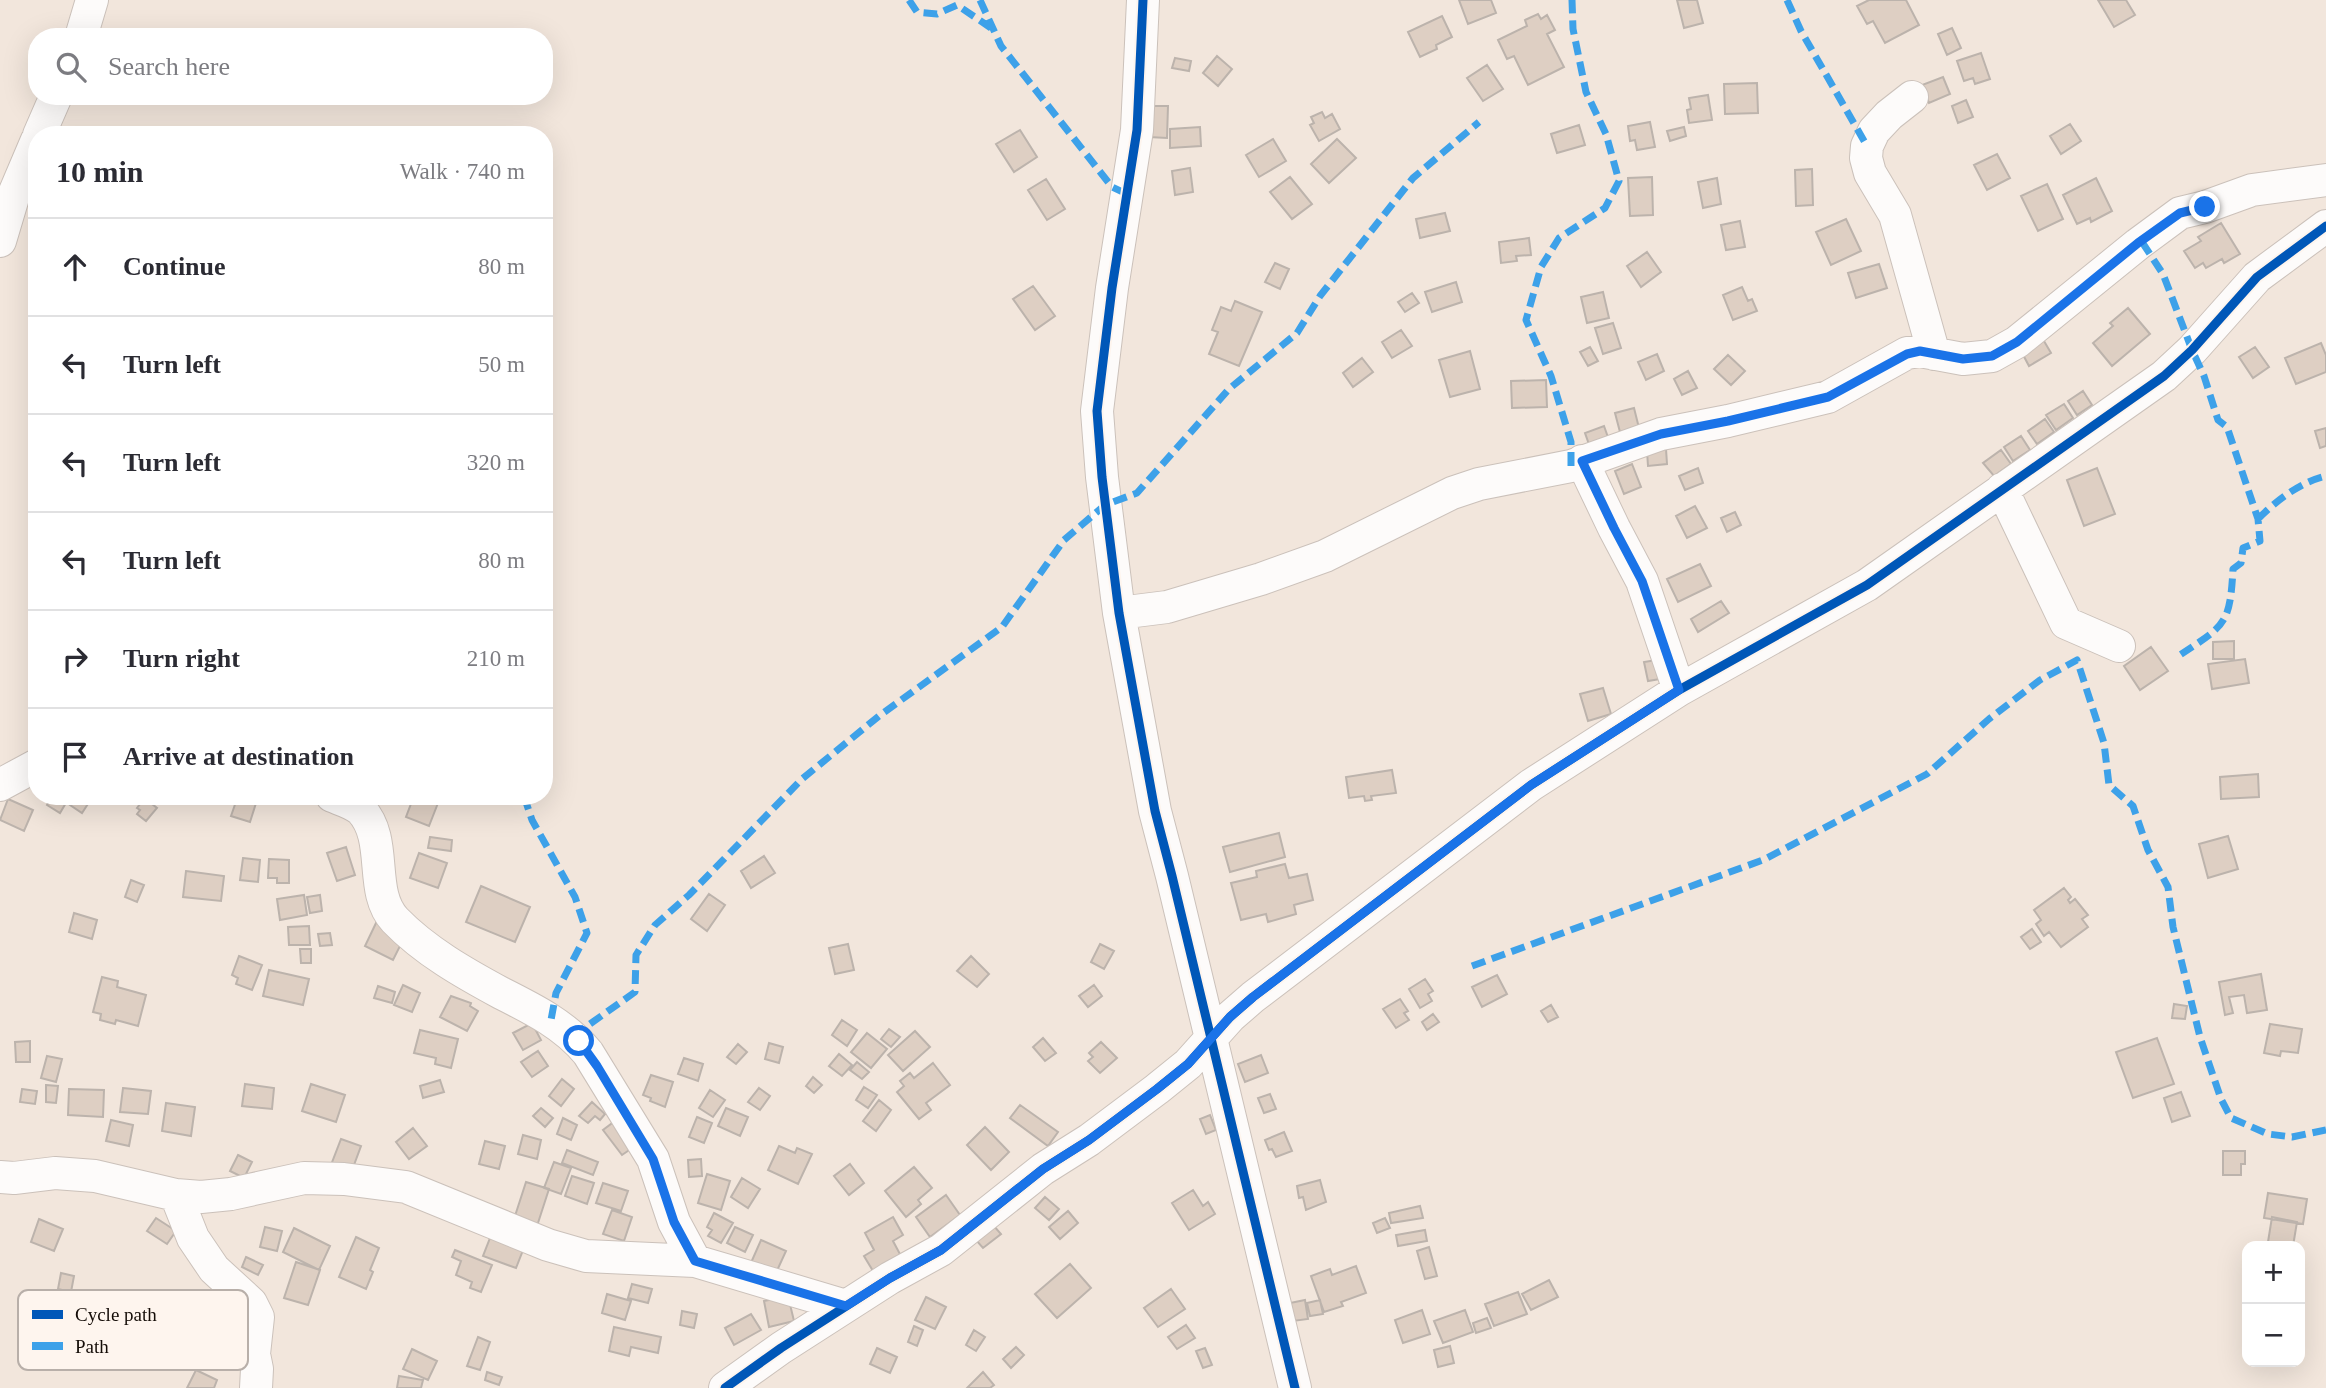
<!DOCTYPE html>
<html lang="en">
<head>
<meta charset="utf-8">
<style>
  :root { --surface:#fff; --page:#f7f7f7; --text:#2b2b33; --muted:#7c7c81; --line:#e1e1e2 }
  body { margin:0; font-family:"Times New Roman",serif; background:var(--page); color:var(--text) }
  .controls { position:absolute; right:21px; bottom:21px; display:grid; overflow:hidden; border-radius:14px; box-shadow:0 7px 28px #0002 }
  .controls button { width:63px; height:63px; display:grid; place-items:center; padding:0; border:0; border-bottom:2px solid var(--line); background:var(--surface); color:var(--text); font:35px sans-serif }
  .stop { position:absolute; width:21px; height:21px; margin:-16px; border:5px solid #1a73e8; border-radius:50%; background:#fff }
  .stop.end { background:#1a73e8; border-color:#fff; box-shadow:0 2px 7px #0008 }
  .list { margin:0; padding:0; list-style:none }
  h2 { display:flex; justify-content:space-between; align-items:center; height:91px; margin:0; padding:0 28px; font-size:30px }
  h2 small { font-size:23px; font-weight:400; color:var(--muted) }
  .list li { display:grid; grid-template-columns:46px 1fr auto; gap:21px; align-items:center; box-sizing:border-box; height:98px; padding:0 28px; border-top:2px solid var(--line) }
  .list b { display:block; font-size:26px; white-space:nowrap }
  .list em { font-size:23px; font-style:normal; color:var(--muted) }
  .icon { flex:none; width:38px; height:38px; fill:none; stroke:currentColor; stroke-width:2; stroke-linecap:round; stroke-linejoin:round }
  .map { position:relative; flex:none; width:2326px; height:1388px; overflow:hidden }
  .search { position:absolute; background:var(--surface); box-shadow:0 7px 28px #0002; left:28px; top:28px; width:525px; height:77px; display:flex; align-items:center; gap:18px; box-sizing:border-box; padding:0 24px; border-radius:28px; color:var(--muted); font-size:26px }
  .panel { position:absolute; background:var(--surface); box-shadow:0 7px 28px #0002; left:28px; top:126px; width:525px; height:679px; border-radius:28px }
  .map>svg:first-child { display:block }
  .building { fill:#decfc3; stroke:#bcb3ac; stroke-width:2 }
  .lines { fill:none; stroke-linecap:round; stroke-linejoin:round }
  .minor-casing { stroke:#cbc1ba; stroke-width:34 }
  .minor { stroke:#fdfbfa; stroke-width:32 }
  .quiet { stroke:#3da1e9; stroke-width:7; stroke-dasharray:14 7; stroke-linecap:butt }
  .cycleway-casing { stroke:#fef5ee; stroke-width:13 }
  .cycleway { stroke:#0057b8; stroke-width:9 }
  .route { stroke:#1a73e8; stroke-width:9 }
  .key { fill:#fef5ee; stroke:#b8afa9; stroke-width:2 }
  .key-label { font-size:19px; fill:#140c07 }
</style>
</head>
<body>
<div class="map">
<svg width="2326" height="1388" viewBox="0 0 2326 1388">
  <rect width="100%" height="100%" fill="#f2e6dc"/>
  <path class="building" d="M1459 0H1491L1496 13 1468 24Z
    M1677 0H1697L1703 23 1684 28Z
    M1869 0H1906L1919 25 1885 43 1873 21 1867 24 1857 6Z
    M2098 0H2126L2135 15 2114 27Z
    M1538 14 1541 19 1547 15 1555 30 1547 34 1564 67 1528 85 1514 56 1507 59 1498 40 1527 26 1525 20Z
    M1442 16 1452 37 1436 45 1437 49 1420 57 1408 32Z
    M1952 28 1961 48 1947 55 1938 34Z
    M1981 53 1990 79 1975 84 1973 78 1964 81 1957 61Z
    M1217 56 1232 69 1218 86 1203 73Z
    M1175 58 1191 61 1189 71 1172 68Z
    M1487 65 1503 89 1483 101 1467 78Z
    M1943 77 1950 94 1929 103 1922 85Z
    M1757 83 1758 113 1725 114 1724 84Z
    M1708 95 1712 120 1689 123 1687 110 1691 109 1689 98Z
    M1966 100 1973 117 1958 123 1952 106Z
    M1149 106H1168L1167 138 1149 137Z
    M1322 112 1325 118 1332 114 1340 129 1319 141 1310 125 1314 123 1311 117Z
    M1650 122 1655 147 1637 150 1635 140 1630 141 1628 126Z
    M2070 124 2081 141 2061 154 2050 136Z
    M1579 125 1585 145 1557 153 1551 134Z
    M1200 127 1201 146 1170 148V129Z
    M1684 127 1686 136 1670 141 1667 131Z
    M1020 130 1037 157 1014 172 996 144Z
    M1273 139 1286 161 1259 177 1246 155Z
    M1337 139 1356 158 1329 183 1311 164Z
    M1997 154 2010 178 1987 190 1974 165Z
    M1190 168 1193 192 1175 195 1172 171Z
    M1812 169 1813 205 1796 206 1795 170Z
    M1290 177 1312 204 1292 219 1270 192Z
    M1652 177 1653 215 1630 216 1628 178Z
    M1717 178 1721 204 1703 208 1698 182Z
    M2096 178 2112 211 2091 222 2090 218 2077 224 2063 195Z
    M1046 179 1065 209 1047 220 1028 190Z
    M2047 184 2063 219 2038 231 2021 196Z
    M1445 213 1450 231 1420 238 1416 219Z
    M1846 219 1861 251 1831 265 1816 232Z
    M1740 221 1745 247 1726 250 1721 225Z
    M2221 223 2240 254 2224 263 2222 259 2206 268 2203 263 2195 268 2184 251 2201 241 2198 237Z
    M1529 238 1531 255 1516 256 1517 261 1501 263 1499 242Z
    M1647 252 1661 272 1641 287 1627 266Z
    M1275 263 1289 269 1280 289 1265 282Z
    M1879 264 1887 288 1856 298 1848 273Z
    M1456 282 1462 302 1432 312 1425 292Z
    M1033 286 1055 316 1035 330 1013 299Z
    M1742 287 1748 301 1752 299 1757 311 1733 320 1723 295Z
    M1603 292 1609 318 1587 323 1581 297Z
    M1412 293 1419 303 1405 312 1398 302Z
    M1235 301 1262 312 1239 366 1209 354 1218 332 1212 330 1221 307 1231 311Z
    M2128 308 2150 334 2112 366 2093 343 2113 326 2110 323Z
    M1613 323 1621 348 1603 354 1595 328Z
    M1401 330 1412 346 1392 358 1382 342Z
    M2041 336 2051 353 2029 366 2020 349Z
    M2321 343 2326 355V372L2296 384 2285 358Z
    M1590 347 1598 361 1588 366 1580 352Z
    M2255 347 2269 367 2253 378 2239 357Z
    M1470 351 1480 389 1450 397 1439 360Z
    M1657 354 1664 371 1646 380 1638 362Z
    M1728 355 1745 371 1731 385 1714 369Z
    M1362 358 1373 372 1353 387 1343 373Z
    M1688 371 1697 388 1682 395 1674 379Z
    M1546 380 1547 407 1512 408 1511 381Z
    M2083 391 2092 405 2077 415 2068 401Z
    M2064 404 2073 418 2056 430 2046 415Z
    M1634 408 1639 428 1620 432 1615 413Z
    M2045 419 2054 432 2037 444 2028 431Z
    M1604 426 1610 443 1591 450 1585 433Z
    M2326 428V446L2320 448 2315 431Z
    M2021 436 2030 450 2013 461 2004 447Z
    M1666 449 1667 464 1648 466 1647 451Z
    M2001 450 2011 464 1994 476 1983 463Z
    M1632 464 1641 487 1624 494 1615 471Z
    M1698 468 1703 483 1685 490 1679 476Z
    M2097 468 2115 514 2084 526 2067 480Z
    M1695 506 1707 528 1687 538 1676 516Z
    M1735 512 1741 525 1727 532 1721 518Z
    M1700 564 1711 586 1678 602 1667 579Z
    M1721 601 1729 613 1698 632 1691 619Z
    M2234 641V659H2213V642Z
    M2151 647 2168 671 2140 690 2124 666Z
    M1663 659 1666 678 1648 681 1644 662Z
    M2245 659 2249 683 2212 689 2208 664Z
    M1603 688 1611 714 1588 721 1580 694Z
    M1392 770 1396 793 1371 796 1372 800 1365 801 1364 796 1349 798 1346 777Z
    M2258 774 2259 797 2221 799 2220 777Z
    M52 796H70L60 813 47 805Z
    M76 796H93L82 813 70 805Z
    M238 796 257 800 250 822 231 816Z
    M414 796 438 803 429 826 406 817Z
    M8 799 33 810 24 831 0 820Z
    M143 800 146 803 147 800 157 808 146 821 137 814 140 810 137 808Z
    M1279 833 1285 857 1230 872 1223 847Z
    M2228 836 2238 869 2208 878 2199 844Z
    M430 837 452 840 451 851 428 848Z
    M346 847 355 875 337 881 327 853Z
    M419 853 447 863 438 888 410 878Z
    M764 856 775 873 751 888 741 871Z
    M243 858 260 860 258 882 240 880Z
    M269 859 289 860V883H277V878H268Z
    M1285 864 1289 878 1307 874 1313 900 1294 905 1296 914 1268 922 1266 914 1241 920 1231 883 1257 877 1256 871Z
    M186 871 224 876 221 901 183 897Z
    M131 880 144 885 137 902 125 897Z
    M481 886 530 907 515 942 466 922Z
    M2064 888 2071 897 2068 900 2070 903 2075 899 2088 915 2082 919 2088 927 2061 947 2049 932 2044 936 2036 924 2041 920 2034 910Z
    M709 894 725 905 707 931 691 919Z
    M304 895 307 915 280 920 277 899Z
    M320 895 322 911 310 913 307 897Z
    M74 913 97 920 92 939 69 932Z
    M377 921 405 936 393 960 365 946Z
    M309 926 310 945H289L288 927Z
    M2032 929 2041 942 2030 949 2021 937Z
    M330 933 332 945 320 946 318 934Z
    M848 944 854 970 835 974 829 948Z
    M1100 944 1114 951 1104 969 1091 962Z
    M300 949H311V963H301Z
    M239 956 262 965 252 990 236 984 238 978 232 975Z
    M971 956 989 974 977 987 957 971Z
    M269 970 309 979 303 1005 263 996Z
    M2261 974 2267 1010 2247 1013 2244 995 2229 997 2233 1013 2225 1015 2219 982Z
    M1497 975 1507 994 1482 1007 1472 987Z
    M102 977 118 981 117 987 146 995 138 1026 116 1020 115 1024 100 1020 101 1014 93 1012Z
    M1425 979 1433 991 1428 994 1432 1001 1420 1008 1409 989Z
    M403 985 420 993 412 1012 394 1005Z
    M1094 985 1102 996 1088 1007 1079 996Z
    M378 986 395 992 392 1003 374 998Z
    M451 996 471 1003 470 1006 478 1011 467 1031 440 1017Z
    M1400 999 1408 1011 1404 1013 1409 1020 1396 1028 1383 1009Z
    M2174 1004 2187 1006 2185 1019 2172 1018Z
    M1551 1005 1558 1017 1548 1022 1541 1011Z
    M1433 1014 1439 1022 1427 1030 1422 1022Z
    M842 1020 857 1030 847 1046 832 1035Z
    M532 1023 541 1040 523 1050 513 1033Z
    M2270 1024 2302 1029 2298 1053 2281 1051 2280 1056 2264 1053Z
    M889 1029 900 1037 891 1047 881 1039Z
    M420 1030 458 1039 451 1068 435 1064 436 1058 414 1053Z
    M915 1031 930 1047 903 1071 888 1055Z
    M867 1033 887 1049 871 1068 851 1052Z
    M1043 1038 1056 1053 1045 1061 1033 1047Z
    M2157 1038 2174 1084 2133 1098 2116 1052Z
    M30 1041V1062H16L15 1042Z
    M1101 1042 1117 1058 1100 1073 1088 1061 1093 1057 1089 1053Z
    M769 1043 783 1047 779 1063 765 1059Z
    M738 1044 747 1052 736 1064 727 1057Z
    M538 1051 548 1066 532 1077 521 1062Z
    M839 1054 852 1065 842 1076 829 1066Z
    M1261 1055 1268 1073 1245 1082 1238 1064Z
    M47 1056 62 1059 56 1082 41 1078Z
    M684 1058 703 1064 698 1081 678 1074Z
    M857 1062 869 1072 862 1079 850 1070Z
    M933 1063 950 1085 926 1103 931 1110 919 1119 897 1092 904 1086 900 1081 910 1073 914 1078Z
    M651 1075 673 1082 665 1107 650 1101 651 1098 643 1095Z
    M813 1077 822 1085 814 1093 806 1086Z
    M562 1079 574 1089 561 1106 549 1096Z
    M440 1080 444 1092 423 1098 420 1086Z
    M245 1084 274 1088 272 1109 242 1106Z
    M311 1084 345 1095 336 1122 302 1111Z
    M46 1085 58 1086 56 1103 46 1102Z
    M864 1087 877 1095 868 1108 856 1100Z
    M123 1088 151 1091 148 1114 120 1112Z
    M759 1088 770 1096 760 1110 748 1102Z
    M22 1089 37 1091 35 1104 20 1102Z
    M69 1089 104 1090 103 1117 68 1115Z
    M710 1090 725 1100 713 1117 699 1108Z
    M2181 1092 2190 1116 2172 1122 2164 1098Z
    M1270 1094 1276 1109 1264 1113 1258 1098Z
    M879 1100 891 1110 876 1131 863 1121Z
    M592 1102 605 1114 600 1120 595 1116 588 1123 579 1116Z
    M166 1103 195 1107 191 1136 162 1131Z
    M1020 1105 1058 1132 1048 1146 1010 1118Z
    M541 1108 553 1118 545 1127 533 1116Z
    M726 1108 748 1117 740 1136 718 1126Z
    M1210 1115 1216 1130 1206 1134 1200 1119Z
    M697 1117 712 1123 704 1143 689 1137Z
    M563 1118 577 1125 571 1140 557 1134Z
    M619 1118 638 1144 622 1155 603 1130Z
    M111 1120 133 1125 129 1146 106 1141Z
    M985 1127 1009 1152 991 1170 967 1145Z
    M413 1128 427 1146 409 1159 396 1142Z
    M1284 1132 1292 1151 1276 1157 1272 1149 1269 1150 1265 1140Z
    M523 1135 541 1140 537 1159 518 1154Z
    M341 1139 361 1146 351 1173 331 1165Z
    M485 1141 505 1146 499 1169 479 1164Z
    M779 1146 795 1153 797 1148 812 1154 798 1184 768 1170Z
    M567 1150 598 1162 593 1175 562 1163Z
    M2223 1151H2245V1164H2241V1175H2223Z
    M238 1155 252 1162 244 1178 230 1171Z
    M701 1159 702 1176 689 1177 688 1160Z
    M554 1162 571 1168 561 1194 544 1188Z
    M850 1164 864 1183 849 1195 834 1176Z
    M914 1167 932 1188 918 1200 921 1204 906 1217 885 1191Z
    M707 1174 730 1181 721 1210 698 1203Z
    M572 1176 594 1183 587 1204 565 1196Z
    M742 1178 760 1189 748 1208 731 1197Z
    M1320 1180 1326 1202 1306 1210 1303 1197 1299 1198 1297 1186Z
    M526 1182 549 1189 537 1226 514 1219Z
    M526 1182 549 1189 537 1226 514 1219Z
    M603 1183 628 1191 621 1211 596 1203Z
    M1193 1190 1203 1206 1208 1202 1215 1214 1189 1230 1172 1203Z
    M2268 1193 2307 1199 2303 1224 2264 1218Z
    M946 1195 960 1215 930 1237 916 1217Z
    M1045 1197 1059 1209 1049 1220 1035 1208Z
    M1420 1206 1423 1218 1391 1223 1389 1213Z
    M612 1210 632 1217 624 1241 603 1234Z
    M1068 1211 1078 1223 1060 1239 1049 1227Z
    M714 1213 733 1223 721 1243 708 1236 712 1230 707 1227Z
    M893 1217 903 1235 893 1241 901 1256 873 1271 864 1256 874 1250 865 1233Z
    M2272 1217 2297 1222 2293 1246 2268 1242Z
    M156 1218 176 1231 167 1244 147 1231Z
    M1385 1218 1390 1228 1377 1233 1373 1223Z
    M39 1219 63 1229 54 1251 31 1242Z
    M993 1225 1001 1234 983 1248 975 1239Z
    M265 1227 282 1231 277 1251 260 1247Z
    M735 1227 753 1235 745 1252 727 1243Z
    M294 1228 330 1246 319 1270 283 1252Z
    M1425 1230 1427 1241 1398 1246 1396 1235Z
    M492 1233 525 1245 516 1268 483 1256Z
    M356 1237 379 1248 370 1270 373 1272 366 1289 339 1277Z
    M761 1240 786 1251 775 1275 750 1265Z
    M1429 1247 1437 1276 1425 1279 1417 1251Z
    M455 1250 492 1265 481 1292 470 1288 472 1282 456 1275 461 1261 452 1257Z
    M246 1257 263 1265 258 1275 242 1267Z
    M296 1262 320 1270 308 1305 284 1298Z
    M1070 1264 1091 1288 1057 1318 1035 1294Z
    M1356 1266 1366 1293 1341 1302 1343 1306 1324 1312 1311 1276 1330 1269 1332 1275Z
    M61 1273 74 1276 71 1292 58 1289Z
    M1549 1280 1558 1297 1531 1310 1522 1294Z
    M632 1284 652 1289 648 1303 628 1298Z
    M1171 1289 1185 1309 1158 1327 1144 1308Z
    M1518 1292 1527 1314 1494 1326 1485 1304Z
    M607 1294 631 1301 625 1320 602 1313Z
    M788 1296 794 1321 769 1327 764 1301Z
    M926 1297 946 1307 935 1329 915 1320Z
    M1305 1300 1308 1319 1293 1321 1290 1303Z
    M1320 1300 1323 1314 1310 1316 1307 1303Z
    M1422 1310 1430 1334 1403 1343 1395 1320Z
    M1465 1310 1473 1332 1443 1343 1434 1321Z
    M682 1311 697 1314 694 1328 680 1325Z
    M751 1314 761 1330 734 1345 725 1328Z
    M1487 1318 1491 1328 1476 1333 1473 1323Z
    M1186 1325 1195 1338 1177 1349 1168 1337Z
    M914 1326 923 1330 917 1346 908 1342Z
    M614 1327 661 1337 658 1353 631 1347 629 1356 609 1351Z
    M974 1330 985 1337 976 1351 966 1345Z
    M478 1337 490 1342 480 1370 467 1366Z
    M1450 1346 1454 1363 1438 1367 1434 1350Z
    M1016 1347 1024 1355 1011 1368 1003 1359Z
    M877 1348 897 1357 890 1373 870 1364Z
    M1205 1348 1212 1365 1203 1368 1196 1351Z
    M412 1349 437 1361 428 1380 403 1369Z
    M196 1370 217 1380 214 1388H187Z
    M487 1372 502 1377 499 1385 485 1380Z
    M983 1372 994 1385 990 1388H967Z
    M399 1376 423 1380 421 1388H397Z"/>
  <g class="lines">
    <g class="minor-casing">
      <path id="minor" d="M1143 0 1137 130 1112 288 1097 411 1102 477 1119 613 1155 811 1172 876 1295 1388
        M81 37 92 0
        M1912 97 1889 115 1874 131 1867 146 1866 158 1870 173 1895 215 1934 354
        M39 135 56 96
        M0 241 14 194 37 140
        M1582 461 1614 528 1642 581 1679 690
        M2002 489 2066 623 2119 646
        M1119 613 1167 607 1261 579 1325 556 1452 493 1479 484 1571 466 1661 434 1728 421 1828 397 1907 353 1920 351 1963 359 1992 356 2017 342 2138 244 2180 213 2205 207 2252 190 2326 180
        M0 785 37 765
        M332 796C342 800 353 803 361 810 389 840 368 891 395 920 425 951 464 973 501 993 533 1009 565 1025 588 1053L653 1159 674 1222 695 1261
        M0 1177 14 1178 55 1173 95 1176 176 1195 201 1197 231 1194 304 1178 344 1179 406 1187 548 1245 586 1256 695 1261 846 1306
        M176 1195 193 1238 214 1269 251 1303 258 1317 254 1354 257 1369 256 1388
        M725 1388 781 1348 890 1278 941 1250 1043 1169 1089 1140 1157 1089 1188 1064 1230 1017 1253 997 1531 785 1679 690 1867 585 2164 376 2192 350 2257 277 2326 226"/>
    </g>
    <use href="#minor" class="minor"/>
    <path class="quiet" d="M909 0 917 12 937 14 957 5 991 28
      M980 0 1001 46 1112 187 1127 194
      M1787 0 1801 31 1867 146
      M2142 242 2163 274 2192 350 2204 376 2218 420 2227 427 2258 519 2260 541 2243 548 2241 563 2233 569C2230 625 2225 625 2180 655
      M1571 466V442L1551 376 1526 320 1541 267 1559 238 1605 208 1619 181 1606 134 1586 92 1573 29 1572 0
      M2258 519C2276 501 2300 482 2326 476
      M524 796 532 820 575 897 587 933 556 993 551 1020
      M1472 966 1763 860 1927 774 1989 719 2040 680 2077 660 2104 743 2109 785 2133 806 2148 850 2168 887 2173 927 2200 1037 2221 1099 2231 1118 2268 1134 2292 1137 2326 1130
      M573 1036 635 992 636 955 655 925 689 895 802 779 879 716 1002 627 1064 540 1105 505 1137 493 1229 389 1297 333 1320 296 1413 178 1479 122"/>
    <g class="cycleway-casing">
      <path id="cycleway" d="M1143 0 1137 130 1112 288 1097 411 1102 477 1119 613 1155 811 1172 876 1295 1388
        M725 1388 781 1348 890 1278 941 1250 1043 1169 1089 1140 1157 1089 1188 1064 1230 1017 1253 997 1531 785 1679 690 1867 585 2164 376 2192 350 2257 277 2326 226"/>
    </g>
    <use href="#cycleway" class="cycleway"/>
  </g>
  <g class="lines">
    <path class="route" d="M579 1041 597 1066 653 1159 674 1222 695 1261 846 1306 890 1278 941 1250 1043 1169 1089 1140 1157 1089 1188 1064 1230 1017 1253 997 1531 785 1679 690 1642 581 1614 528 1582 461 1661 434 1728 421 1828 397 1907 354 1920 351 1963 359 1992 356 2017 342 2138 243 2180 213 2205 207"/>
  </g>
  <rect x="18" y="1290" width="230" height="80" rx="10" class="key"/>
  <rect x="32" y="1310" width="31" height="9" fill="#0057b8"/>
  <rect x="32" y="1342" width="31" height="8" fill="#3da1e9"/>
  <g class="key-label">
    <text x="75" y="1321">Cycle path</text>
    <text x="75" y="1353">Path</text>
  </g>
</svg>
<div class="controls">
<button>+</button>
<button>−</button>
</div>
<div class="stop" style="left:579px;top:1041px"></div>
<div class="stop end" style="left:2205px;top:207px"></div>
<div class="search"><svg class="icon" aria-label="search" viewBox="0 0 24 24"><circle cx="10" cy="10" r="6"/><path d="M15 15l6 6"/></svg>Search here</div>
<section class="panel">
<h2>10 min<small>Walk · 740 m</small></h2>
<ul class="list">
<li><svg class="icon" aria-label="ahead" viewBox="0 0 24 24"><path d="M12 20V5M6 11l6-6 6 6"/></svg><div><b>Continue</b></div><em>80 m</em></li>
<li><svg class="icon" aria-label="left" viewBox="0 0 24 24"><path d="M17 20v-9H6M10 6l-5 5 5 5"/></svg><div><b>Turn left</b></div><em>50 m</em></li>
<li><svg class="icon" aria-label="left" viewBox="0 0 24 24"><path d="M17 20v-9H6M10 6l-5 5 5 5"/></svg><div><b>Turn left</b></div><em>320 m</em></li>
<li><svg class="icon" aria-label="left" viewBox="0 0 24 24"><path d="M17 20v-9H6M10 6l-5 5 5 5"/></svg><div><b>Turn left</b></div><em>80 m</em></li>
<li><svg class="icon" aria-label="right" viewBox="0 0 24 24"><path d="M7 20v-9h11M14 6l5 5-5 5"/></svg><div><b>Turn right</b></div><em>210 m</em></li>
<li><svg class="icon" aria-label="arrive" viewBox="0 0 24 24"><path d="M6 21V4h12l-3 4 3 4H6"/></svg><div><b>Arrive at destination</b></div></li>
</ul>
</section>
</div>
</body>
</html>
